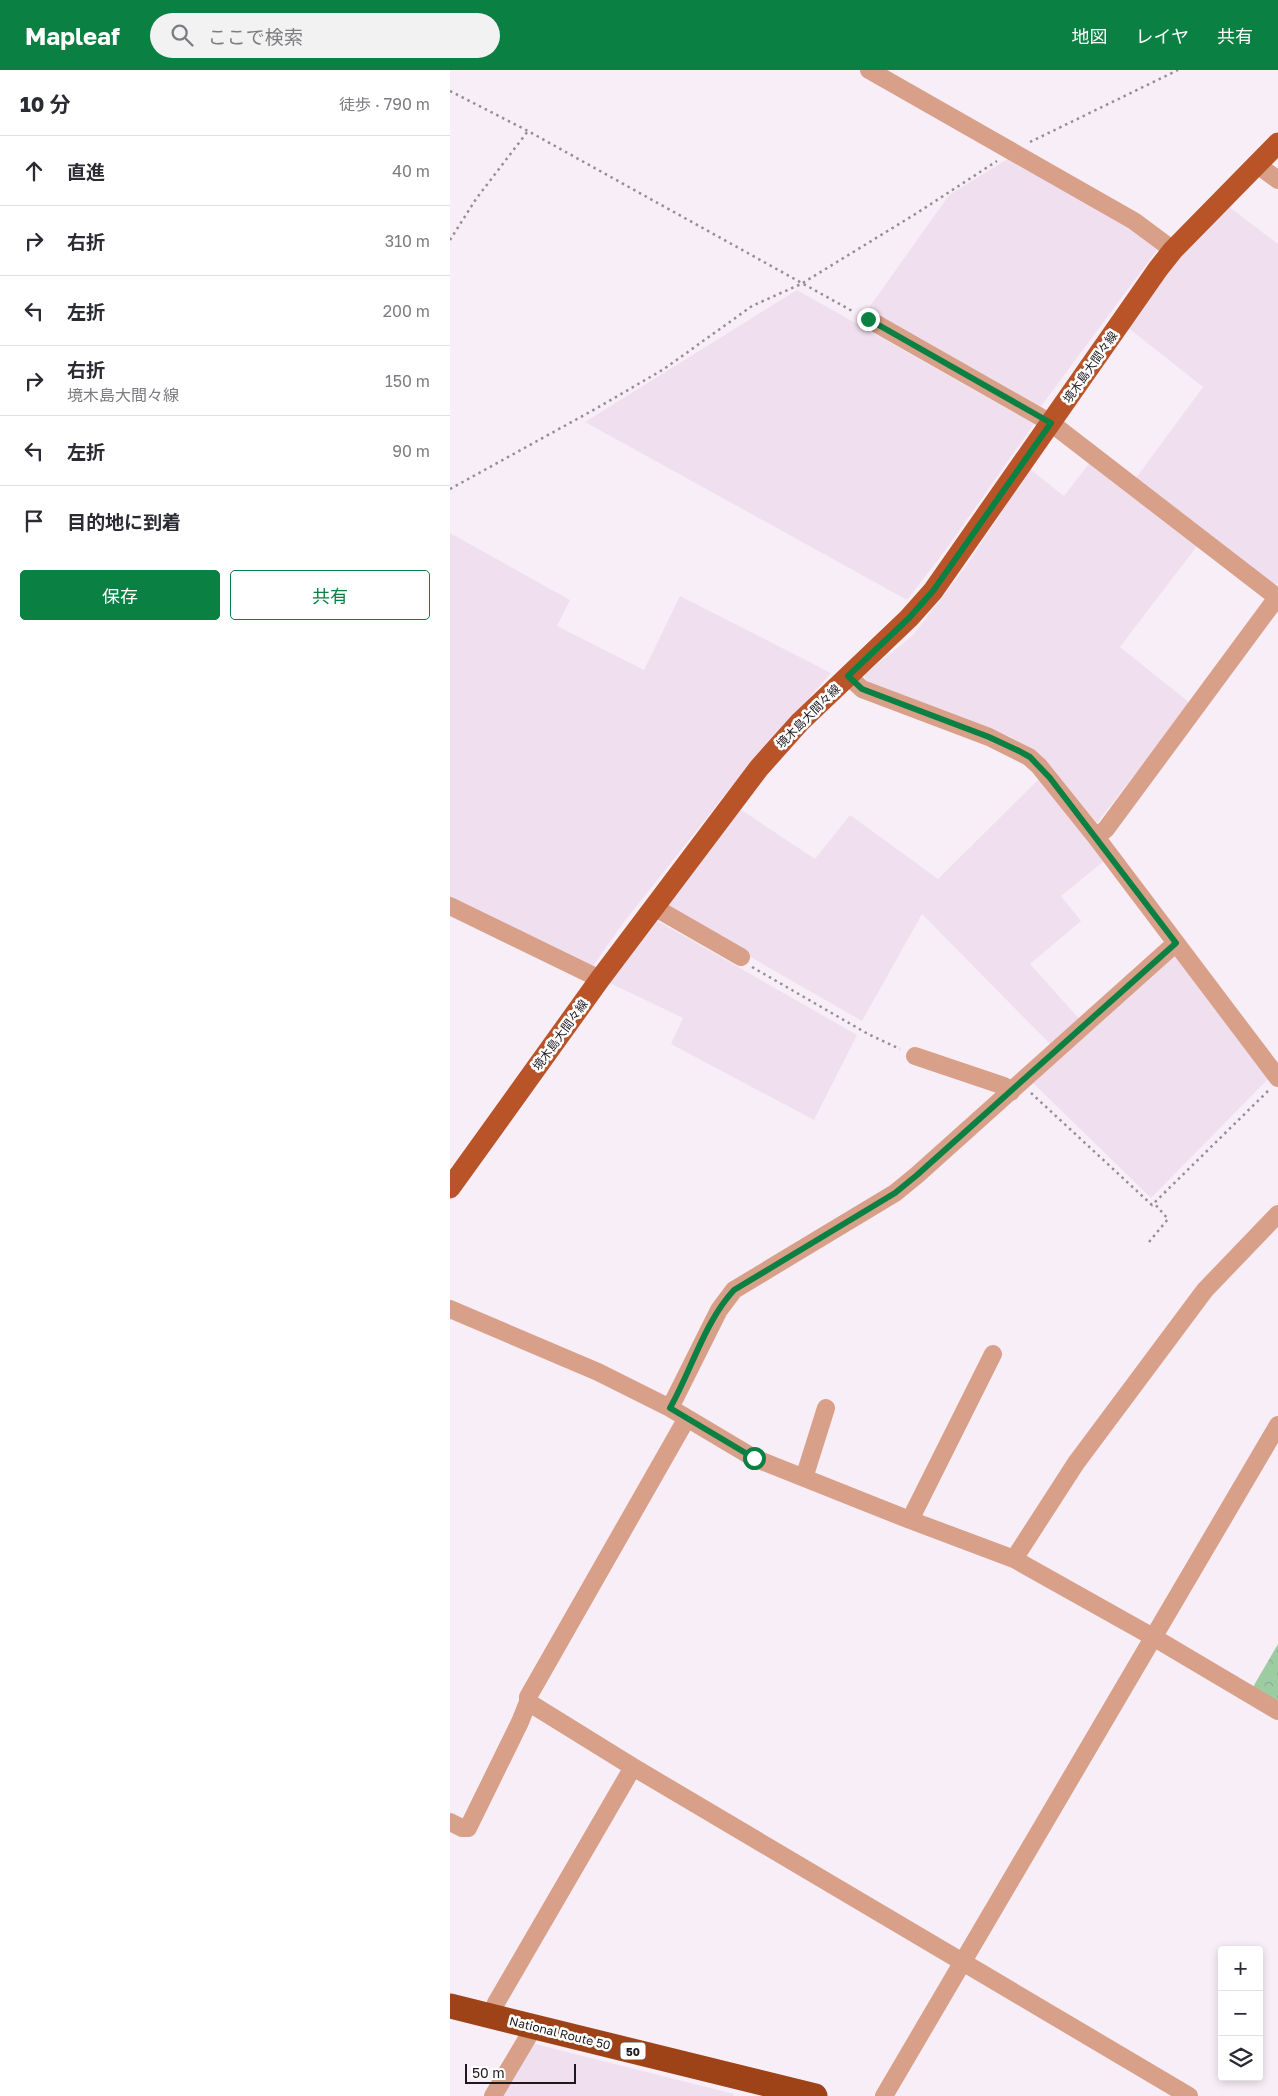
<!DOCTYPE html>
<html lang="ja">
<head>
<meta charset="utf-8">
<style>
  :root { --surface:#fff; --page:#f2f2f3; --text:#2b2b33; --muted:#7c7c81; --line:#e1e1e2; --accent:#0b8043 }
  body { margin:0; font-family:"Golos Text","Noto Sans JP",sans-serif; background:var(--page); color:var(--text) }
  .controls { position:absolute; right:15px; bottom:15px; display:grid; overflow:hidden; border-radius:5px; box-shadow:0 2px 8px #0003 }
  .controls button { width:45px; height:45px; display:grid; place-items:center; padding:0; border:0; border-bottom:1px solid var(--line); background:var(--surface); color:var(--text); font:25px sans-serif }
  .scale { position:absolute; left:15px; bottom:12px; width:111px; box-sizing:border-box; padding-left:5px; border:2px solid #1d191d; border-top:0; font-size:14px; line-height:18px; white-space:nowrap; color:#1d191d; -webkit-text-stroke:4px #fff; paint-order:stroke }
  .stop { position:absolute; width:15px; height:15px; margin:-11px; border:4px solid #0b8043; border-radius:50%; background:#fff }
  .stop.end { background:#0b8043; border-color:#fff; box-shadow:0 1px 5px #0008 }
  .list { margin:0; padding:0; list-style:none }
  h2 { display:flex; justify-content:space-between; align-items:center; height:65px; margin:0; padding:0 20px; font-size:21px }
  h2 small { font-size:16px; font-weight:400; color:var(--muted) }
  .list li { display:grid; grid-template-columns:32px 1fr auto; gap:15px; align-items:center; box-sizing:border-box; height:70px; padding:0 20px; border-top:1px solid var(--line) }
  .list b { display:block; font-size:19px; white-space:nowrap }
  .list p { margin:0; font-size:16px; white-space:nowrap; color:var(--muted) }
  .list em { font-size:16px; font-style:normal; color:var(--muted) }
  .actions { display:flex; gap:10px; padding:15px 20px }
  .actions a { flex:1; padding:11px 0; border:1px solid var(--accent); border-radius:5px; text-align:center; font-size:18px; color:var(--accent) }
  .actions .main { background:var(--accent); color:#fff }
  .icon { flex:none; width:28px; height:28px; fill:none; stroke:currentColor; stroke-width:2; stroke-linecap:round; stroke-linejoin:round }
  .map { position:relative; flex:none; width:828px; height:2026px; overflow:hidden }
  header { display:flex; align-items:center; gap:30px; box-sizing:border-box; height:70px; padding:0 25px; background:var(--accent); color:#fff }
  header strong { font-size:24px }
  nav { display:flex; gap:28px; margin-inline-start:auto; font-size:18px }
  .search { width:350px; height:45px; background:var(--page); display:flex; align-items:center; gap:12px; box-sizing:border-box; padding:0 18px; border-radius:28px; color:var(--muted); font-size:19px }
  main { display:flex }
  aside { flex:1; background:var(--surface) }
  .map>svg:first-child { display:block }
  .built { fill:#f0e0ef }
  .forest { fill:url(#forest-crowns) }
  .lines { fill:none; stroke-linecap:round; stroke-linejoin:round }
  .path { stroke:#958e95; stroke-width:2.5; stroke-dasharray:2.5 4; stroke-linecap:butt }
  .minor { stroke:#d89f89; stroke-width:18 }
  .major { stroke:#b85428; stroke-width:21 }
  .highway { stroke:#9e4218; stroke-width:25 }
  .route { stroke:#0b8043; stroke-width:6 }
  .labels { text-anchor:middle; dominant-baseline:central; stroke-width:5; stroke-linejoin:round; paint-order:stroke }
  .shield { fill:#fff; stroke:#615e61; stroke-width:1 }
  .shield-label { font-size:11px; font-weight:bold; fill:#1d191d }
  .street-label { font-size:12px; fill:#1d191d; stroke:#fff }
</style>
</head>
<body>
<header>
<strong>Mapleaf</strong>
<div class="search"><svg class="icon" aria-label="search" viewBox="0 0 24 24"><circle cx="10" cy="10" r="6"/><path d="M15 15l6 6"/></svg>ここで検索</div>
<nav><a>地図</a><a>レイヤ</a><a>共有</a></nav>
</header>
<main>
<aside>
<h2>10 分<small>徒歩 · 790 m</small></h2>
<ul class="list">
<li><svg class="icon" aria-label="ahead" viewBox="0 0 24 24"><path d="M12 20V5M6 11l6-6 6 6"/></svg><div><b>直進</b></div><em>40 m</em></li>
<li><svg class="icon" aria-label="right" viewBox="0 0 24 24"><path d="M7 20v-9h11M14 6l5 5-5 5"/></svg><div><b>右折</b></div><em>310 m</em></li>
<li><svg class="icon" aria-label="left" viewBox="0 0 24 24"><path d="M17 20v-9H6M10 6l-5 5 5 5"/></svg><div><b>左折</b></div><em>200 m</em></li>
<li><svg class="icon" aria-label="right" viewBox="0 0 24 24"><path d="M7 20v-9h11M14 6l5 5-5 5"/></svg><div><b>右折</b><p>境木島大間々線</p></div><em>150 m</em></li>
<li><svg class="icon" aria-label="left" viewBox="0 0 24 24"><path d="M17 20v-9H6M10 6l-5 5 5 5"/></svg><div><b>左折</b></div><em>90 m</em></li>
<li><svg class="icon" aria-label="arrive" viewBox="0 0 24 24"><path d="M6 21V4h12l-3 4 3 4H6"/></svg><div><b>目的地に到着</b></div></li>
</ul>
<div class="actions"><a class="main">保存</a><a>共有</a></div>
</aside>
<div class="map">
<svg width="828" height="2026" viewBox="0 0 828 2026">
  <defs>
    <pattern id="forest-crowns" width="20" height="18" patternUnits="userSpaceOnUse" patternTransform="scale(1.25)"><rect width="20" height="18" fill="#9dcca3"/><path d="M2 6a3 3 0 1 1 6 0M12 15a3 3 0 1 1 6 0" fill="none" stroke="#87af8c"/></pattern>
  </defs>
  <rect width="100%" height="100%" fill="#f8eef7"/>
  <path class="built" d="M559 88 710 176 589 339 416 242 499 125Z
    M778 136 828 174V512L825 516 686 408 753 317 677 257 728 189Z
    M347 220 584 354 497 478 457 530 135 352Z
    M641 391 747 476 670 577 740 633 647 753 591 685 561 667 416 611 414 605 463 565 516 496 580 399 614 426Z
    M0 463 120 530 107 556 194 600 230 526 381 603 293 702 174 852 143 896 0 827Z
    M589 709 654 791 611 826 631 851 580 894 632 952 603 977 472 844 412 951 215 838 290 739 365 789 400 745 488 809Z
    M206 850 407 965 364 1050 221 974 233 948 160 913Z
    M726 882 818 1009 701 1128 581 1011Z
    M81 1973 284 2024 283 2026H49Z"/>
  <path class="forest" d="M828 1574V1632L803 1617Z"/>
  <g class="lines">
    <path class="path" d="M0 21 78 61 404 242
      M580 72 728 0
      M0 170 26 129 78 61
      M0 419 147 338 214 299 302 236 351 214 467 143 547 91
      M302 897 418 964 450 979
      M581 1023 702 1135 819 1020
      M699 1172 718 1149 704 1133"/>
    <path class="minor" d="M419 0 684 151 723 180
      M806 94 828 110
      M418 249 601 353 828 528
      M398 606 412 619 539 667 579 687 589 696 646 767 828 1008
      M646 767 656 759 828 526
      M0 836 150 909
      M204 837 291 887
      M465 986 554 1016 561 1022
      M0 1239 148 1302 220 1338 304 1388 460 1450 564 1489 703 1567 828 1641
      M220 1338 269 1240 284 1220 445 1123 467 1105 726 873
      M354 1408 376 1338
      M460 1450 543 1284
      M564 1489 626 1393 755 1220 828 1144
      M78 1632 183 1697 739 2026
      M0 1752 12 1758H18L70 1652 78 1632V1627L237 1348
      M42 1946 46 1933 183 1697
      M43 2026 78 1967 80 1955
      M434 2026 828 1355"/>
    <path class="major" d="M0 1118 150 909 309 698 350 652 459 548 483 521 708 199 723 180 828 73"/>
    <path class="highway" d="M0 1936 365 2026"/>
  </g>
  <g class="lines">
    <path class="route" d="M304 1388 220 1338C241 1301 255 1251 284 1220L445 1123 467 1105 726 873 600 708 580 687 567 680 539 667 412 619 398 606 459 548 483 521 601 353 418 249"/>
  </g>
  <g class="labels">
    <rect class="shield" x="170.5" y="1972.5" width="25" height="17" rx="4"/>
    <g class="shield-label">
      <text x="183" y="1981">50</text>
    </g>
    <g class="street-label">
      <text transform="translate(640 297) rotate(-55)">境木島大間々線</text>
      <text transform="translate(358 646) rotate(-45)">境木島大間々線</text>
      <text transform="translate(110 965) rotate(-54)">境木島大間々線</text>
      <text transform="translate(110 1963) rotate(14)">National Route 50</text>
    </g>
  </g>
</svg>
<div class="controls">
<button>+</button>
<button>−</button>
<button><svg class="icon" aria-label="layers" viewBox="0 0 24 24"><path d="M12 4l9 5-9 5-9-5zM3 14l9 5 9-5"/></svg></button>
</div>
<div class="scale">50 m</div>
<div class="stop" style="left:304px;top:1388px"></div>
<div class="stop end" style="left:418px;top:249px"></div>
</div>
</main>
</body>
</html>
